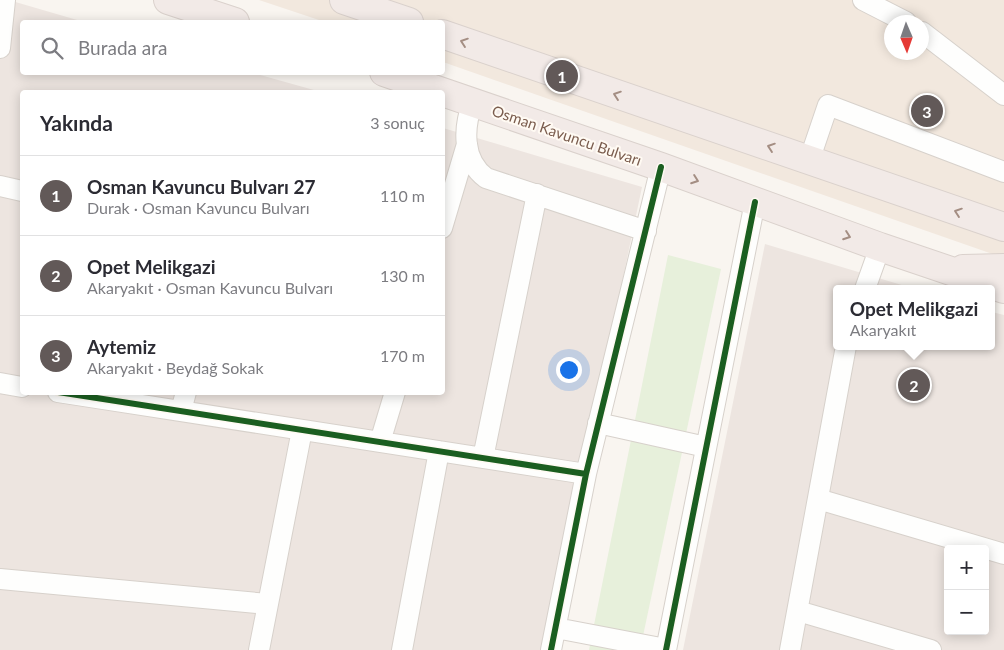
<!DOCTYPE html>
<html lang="tr">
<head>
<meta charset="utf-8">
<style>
  :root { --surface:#fff; --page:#f2f2f3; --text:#2b2b33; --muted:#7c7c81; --line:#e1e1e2; --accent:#625958 }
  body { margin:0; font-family:Lato,sans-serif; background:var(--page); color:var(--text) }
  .controls { position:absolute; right:15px; bottom:15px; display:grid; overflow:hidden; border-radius:5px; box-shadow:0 2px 12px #0003 }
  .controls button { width:45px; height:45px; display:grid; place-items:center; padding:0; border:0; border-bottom:1px solid var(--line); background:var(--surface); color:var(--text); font:25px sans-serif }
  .compass { position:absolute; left:884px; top:15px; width:45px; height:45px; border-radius:50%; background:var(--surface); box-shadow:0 2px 12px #0003; rotate:178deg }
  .you { position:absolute; left:568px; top:369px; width:18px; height:18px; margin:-12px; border:4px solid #fff; border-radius:50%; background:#1a73e8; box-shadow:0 0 0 8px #1a73e833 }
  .badge { display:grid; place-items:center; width:32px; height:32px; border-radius:50%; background:var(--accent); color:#fff; font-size:16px; font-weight:700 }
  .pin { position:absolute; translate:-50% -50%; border:2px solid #fff; box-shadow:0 1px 5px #0006 }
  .popup { position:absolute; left:833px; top:285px; width:162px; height:65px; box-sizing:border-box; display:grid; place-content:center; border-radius:5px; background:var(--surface); filter:drop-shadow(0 1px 4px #0005); font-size:16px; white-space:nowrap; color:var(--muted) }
  .popup b { font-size:19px; color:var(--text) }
  .popup::after { content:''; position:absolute; left:50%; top:100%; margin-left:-10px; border:10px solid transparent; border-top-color:var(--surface) }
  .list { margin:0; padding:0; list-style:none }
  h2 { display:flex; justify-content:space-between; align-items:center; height:65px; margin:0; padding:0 20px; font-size:21px }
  h2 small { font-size:16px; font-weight:400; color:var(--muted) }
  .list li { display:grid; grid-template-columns:32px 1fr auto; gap:15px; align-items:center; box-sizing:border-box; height:80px; padding:0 20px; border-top:1px solid var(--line) }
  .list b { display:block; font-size:19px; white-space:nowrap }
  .list p { margin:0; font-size:16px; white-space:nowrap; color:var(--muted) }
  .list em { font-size:16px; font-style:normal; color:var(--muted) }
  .icon { flex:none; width:28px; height:28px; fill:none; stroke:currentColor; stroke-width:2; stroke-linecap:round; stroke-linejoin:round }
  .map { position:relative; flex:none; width:1004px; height:650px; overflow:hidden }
  .search { position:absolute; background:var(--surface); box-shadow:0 2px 12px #0003; left:20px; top:20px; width:425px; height:55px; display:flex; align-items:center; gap:12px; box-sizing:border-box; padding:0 18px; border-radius:5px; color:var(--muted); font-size:19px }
  .panel { position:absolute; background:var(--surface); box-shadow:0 2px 12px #0003; left:20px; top:90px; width:425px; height:305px; border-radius:5px }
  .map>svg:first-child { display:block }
  .residential { fill:#f2e8de; fill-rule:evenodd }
  .industrial { fill:#ede5e0; fill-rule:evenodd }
  .green { fill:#e7f0db }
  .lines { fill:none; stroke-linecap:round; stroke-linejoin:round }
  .minor-casing { stroke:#d7d1cb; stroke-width:22 }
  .highway-casing { stroke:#dad1cc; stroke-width:30 }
  .minor { stroke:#fefefd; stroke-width:20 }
  .highway { stroke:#f2eae7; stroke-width:28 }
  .cycleway-casing { stroke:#fffaf3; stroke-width:9 }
  .cycleway { stroke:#1b5e20; stroke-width:6 }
  .oneway { stroke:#a48e83 }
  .labels { text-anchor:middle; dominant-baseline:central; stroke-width:4; stroke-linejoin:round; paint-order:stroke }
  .street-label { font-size:15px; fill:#7a5c4d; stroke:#fffaf3 }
</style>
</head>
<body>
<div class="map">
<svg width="1004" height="650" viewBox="0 0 1004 650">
  <rect width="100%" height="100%" fill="#f9f5f0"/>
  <path class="residential" d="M259 0H1004V258L443 62 442 22H325ZM892 22H922V52H892Z"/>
  <path class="industrial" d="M0 0 12 1 84 22H22V72L253 73 321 92H22V392H442L443 128 642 187 545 650H0Z
    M765 244 915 289H836V346H992V312L1004 315V650H683ZM948 549H985V631H948Z"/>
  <path class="green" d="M668 255 721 269 640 650H589Z"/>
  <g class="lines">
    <g class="minor-casing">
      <path id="minor" d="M863 0 906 22
        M922 32 1004 95
        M0 48 5 0
        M473 102C463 128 462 160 486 178L646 231
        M809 161 828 105 1004 172
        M0 186 22 191
        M442 228 467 144
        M865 289 880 247
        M0 383 22 387
        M58 392 586 474
        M181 411 186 392
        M598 423 706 447
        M380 442 395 392
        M483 458 537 194
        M818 499 1004 554
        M0 579 268 604
        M798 611 931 650
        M556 628 666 649
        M259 650 302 430
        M402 650 439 451
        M551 650 586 474 661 167
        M666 650 755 202
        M790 650 846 346"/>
    </g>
    <g class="highway-casing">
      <path id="highway" d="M168 0 235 22
        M344 0 409 22
        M442 34 1004 227
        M384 72 661 167 880 247 1004 289
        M963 269 1004 268"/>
    </g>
    <use href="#minor" class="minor"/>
    <use href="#highway" class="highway"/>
    <g class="cycleway-casing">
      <path id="cycleway" d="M58 392 586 474
        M551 650 586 474 661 167
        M666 650 755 202"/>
    </g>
    <use href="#cycleway" class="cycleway"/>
  </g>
  <defs><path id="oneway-chevron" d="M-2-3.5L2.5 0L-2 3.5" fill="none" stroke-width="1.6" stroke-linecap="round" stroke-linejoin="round" transform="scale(1.25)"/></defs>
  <g class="oneway">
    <use href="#oneway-chevron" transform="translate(464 42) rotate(-161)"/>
    <use href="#oneway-chevron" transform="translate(617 95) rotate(-161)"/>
    <use href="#oneway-chevron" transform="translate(771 147) rotate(-161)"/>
    <use href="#oneway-chevron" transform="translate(695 180) rotate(20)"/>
    <use href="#oneway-chevron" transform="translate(958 212) rotate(-161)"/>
    <use href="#oneway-chevron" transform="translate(847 236) rotate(20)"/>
  </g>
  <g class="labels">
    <g class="street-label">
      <text transform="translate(567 135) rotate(19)">Osman Kavuncu Bulvarı</text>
    </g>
  </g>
</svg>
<div class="controls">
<button>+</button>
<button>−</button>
</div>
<svg class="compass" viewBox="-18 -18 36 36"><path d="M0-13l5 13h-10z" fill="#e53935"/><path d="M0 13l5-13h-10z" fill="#7c7c81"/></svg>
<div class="you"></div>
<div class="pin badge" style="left:562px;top:76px">1</div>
<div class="pin badge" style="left:914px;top:385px">2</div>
<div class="popup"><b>Opet Melikgazi</b>Akaryakıt</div>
<div class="pin badge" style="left:927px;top:111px">3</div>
<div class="search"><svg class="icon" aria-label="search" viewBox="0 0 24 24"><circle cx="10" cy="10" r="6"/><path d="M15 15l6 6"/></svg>Burada ara</div>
<section class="panel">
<h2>Yakında<small>3 sonuç</small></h2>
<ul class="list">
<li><span class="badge">1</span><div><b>Osman Kavuncu Bulvarı 27</b><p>Durak · Osman Kavuncu Bulvarı</p></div><em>110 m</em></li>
<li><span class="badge">2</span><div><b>Opet Melikgazi</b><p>Akaryakıt · Osman Kavuncu Bulvarı</p></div><em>130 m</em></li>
<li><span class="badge">3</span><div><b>Aytemiz</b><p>Akaryakıt · Beydağ Sokak</p></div><em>170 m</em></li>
</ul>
</section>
</div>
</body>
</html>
